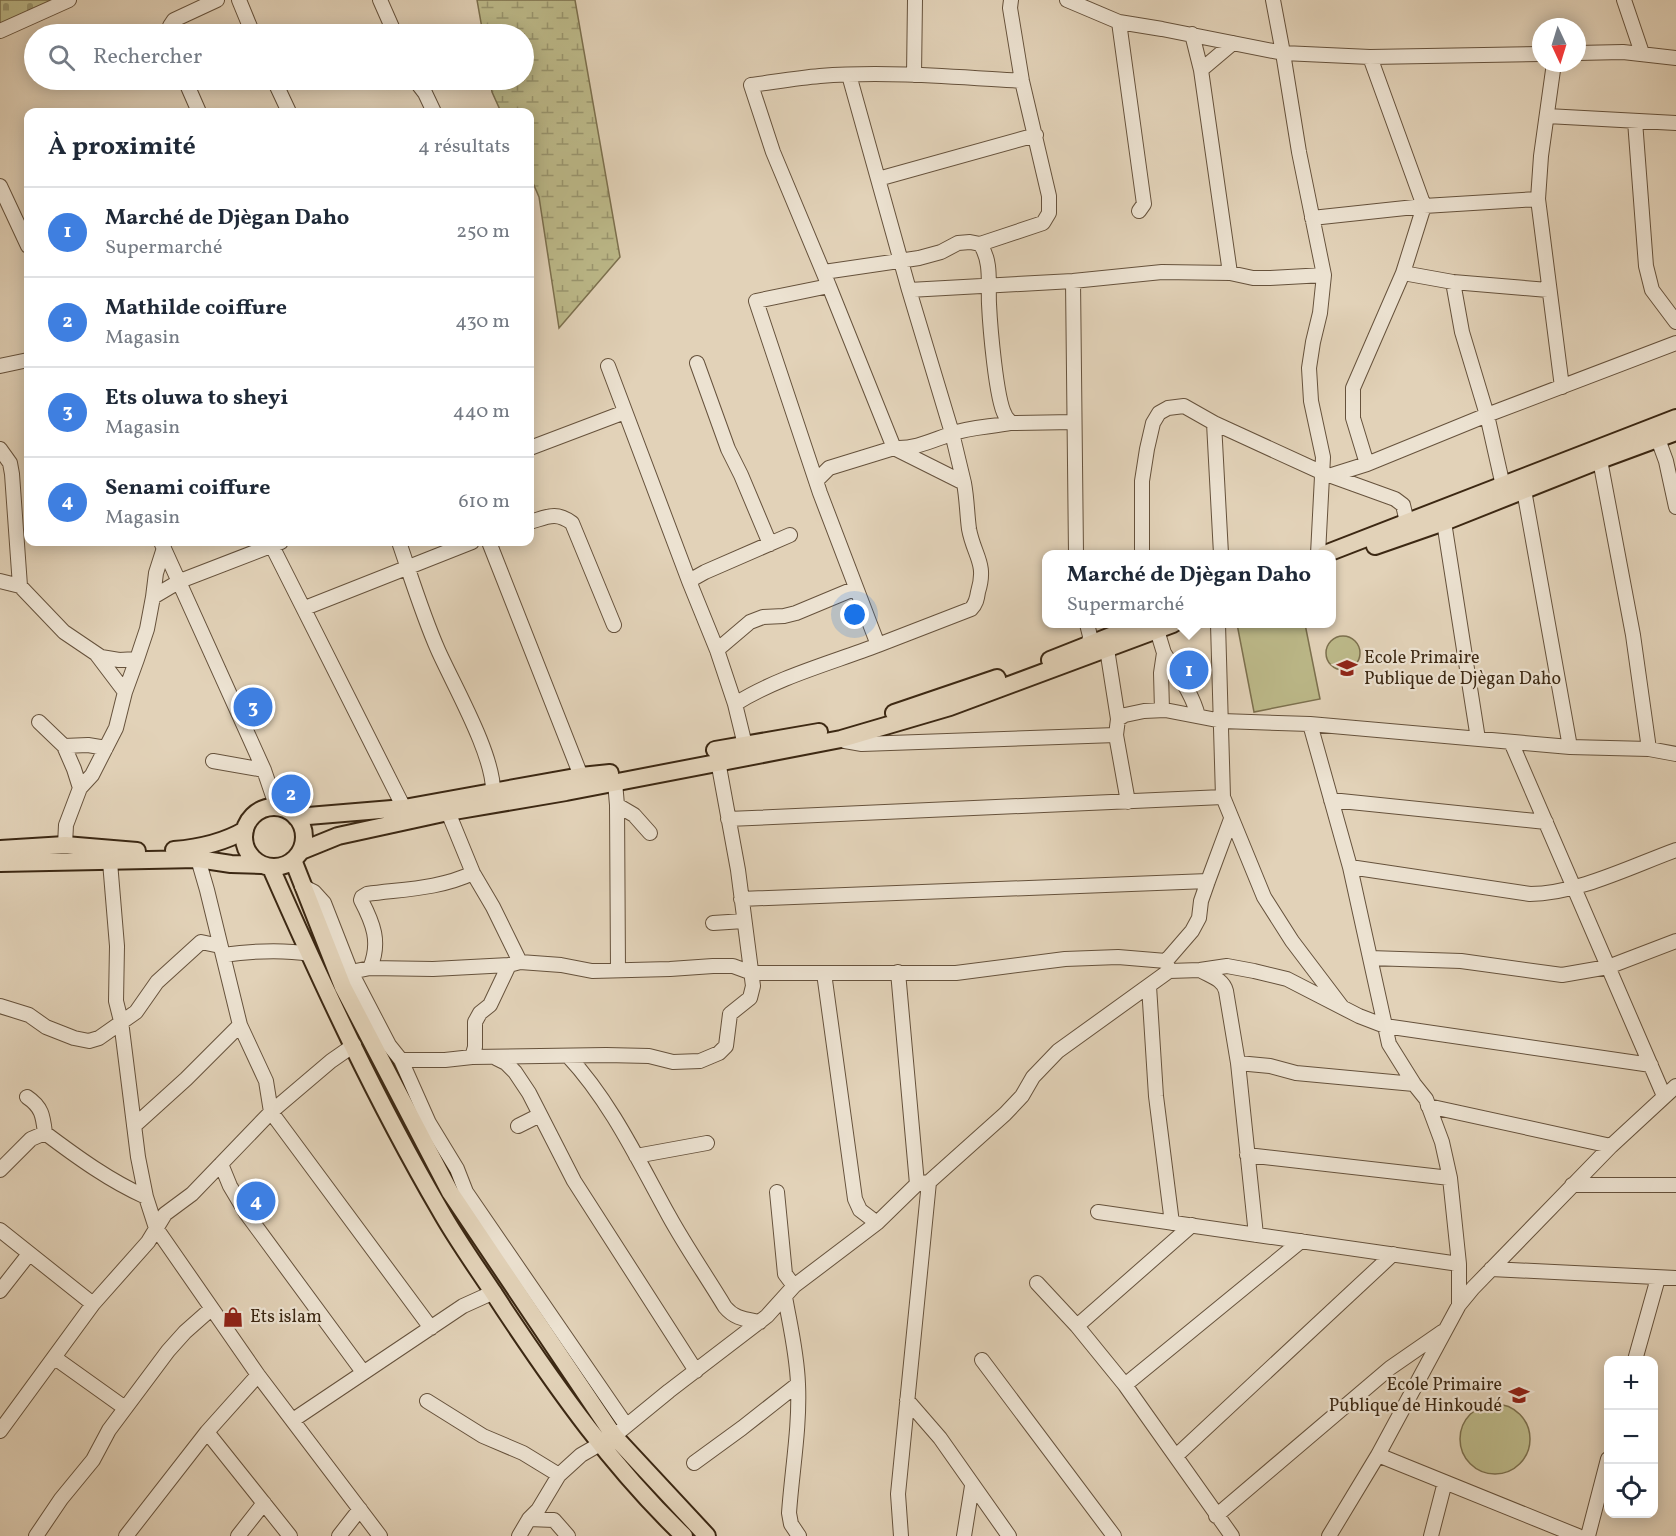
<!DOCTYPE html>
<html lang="fr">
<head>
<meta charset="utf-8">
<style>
  :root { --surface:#fff; --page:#f2f2f3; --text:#1f2937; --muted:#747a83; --line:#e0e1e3; --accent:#0f766e }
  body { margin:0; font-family:Vollkorn,serif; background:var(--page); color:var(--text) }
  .controls { position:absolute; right:18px; bottom:18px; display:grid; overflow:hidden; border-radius:12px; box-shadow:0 3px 15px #0003 }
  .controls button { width:54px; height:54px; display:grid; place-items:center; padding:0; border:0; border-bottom:2px solid var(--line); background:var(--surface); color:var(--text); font:30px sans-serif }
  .compass { position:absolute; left:1532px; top:18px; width:54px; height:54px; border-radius:50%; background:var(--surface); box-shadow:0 3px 15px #0003; rotate:176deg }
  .you { position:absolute; left:855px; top:615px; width:21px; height:21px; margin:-15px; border:4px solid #fff; border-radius:50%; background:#1a73e8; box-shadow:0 0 0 9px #1a73e833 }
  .badge { display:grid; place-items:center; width:39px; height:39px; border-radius:50%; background:var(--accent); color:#fff; font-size:20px; font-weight:700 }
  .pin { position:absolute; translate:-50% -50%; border:3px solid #fff; box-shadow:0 2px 6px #0006 }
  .popup { position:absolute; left:1042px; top:550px; width:294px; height:78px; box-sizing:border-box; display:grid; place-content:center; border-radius:12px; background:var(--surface); filter:drop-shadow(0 2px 4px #0005); font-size:20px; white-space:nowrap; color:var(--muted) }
  .popup b { font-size:22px; color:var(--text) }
  .popup::after { content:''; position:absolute; left:50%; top:100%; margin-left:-12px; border:12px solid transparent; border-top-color:var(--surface) }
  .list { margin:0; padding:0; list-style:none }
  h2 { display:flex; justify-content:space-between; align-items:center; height:78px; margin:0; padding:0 24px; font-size:26px }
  h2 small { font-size:20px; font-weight:400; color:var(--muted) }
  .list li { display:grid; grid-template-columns:39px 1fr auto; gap:18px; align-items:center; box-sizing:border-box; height:90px; padding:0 24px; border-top:2px solid var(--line) }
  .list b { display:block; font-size:22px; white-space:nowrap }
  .list p { margin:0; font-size:20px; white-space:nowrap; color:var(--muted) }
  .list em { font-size:20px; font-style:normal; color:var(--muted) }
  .icon { flex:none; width:33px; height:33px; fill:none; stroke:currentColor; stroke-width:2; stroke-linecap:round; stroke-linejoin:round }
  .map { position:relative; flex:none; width:1676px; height:1536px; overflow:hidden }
  .search { position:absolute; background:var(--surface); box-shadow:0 3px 15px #0003; left:24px; top:24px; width:510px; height:66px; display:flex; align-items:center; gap:15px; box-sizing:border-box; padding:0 21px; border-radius:33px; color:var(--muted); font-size:22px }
  .panel { position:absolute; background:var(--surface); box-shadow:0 3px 15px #0003; left:24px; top:108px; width:510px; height:438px; border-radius:12px }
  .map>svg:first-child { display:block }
  .wetland { fill:url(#wetland-marsh); stroke:#7c704e; stroke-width:1.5 }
  .cemetery { fill:url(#cemetery-stones); stroke:#7c704e; stroke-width:1.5 }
  .garden { fill:#bcb989; stroke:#7c704e; stroke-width:1.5 }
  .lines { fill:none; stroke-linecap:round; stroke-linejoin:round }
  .minor-casing { stroke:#66523c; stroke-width:16 }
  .major-casing { stroke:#3c2813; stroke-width:20 }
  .minor { stroke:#ece2d1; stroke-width:14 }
  .major { stroke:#e2d2b8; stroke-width:16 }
  .labels { text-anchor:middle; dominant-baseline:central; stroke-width:4.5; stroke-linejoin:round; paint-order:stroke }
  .poi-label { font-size:18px; fill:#3c2813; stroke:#ece2d1; text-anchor:start }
</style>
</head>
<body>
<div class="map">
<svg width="1676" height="1536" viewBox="0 0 1676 1536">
  <defs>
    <pattern id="wetland-marsh" width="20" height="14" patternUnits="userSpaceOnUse" patternTransform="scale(1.5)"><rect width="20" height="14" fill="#bcb989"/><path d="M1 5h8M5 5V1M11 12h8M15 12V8" fill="none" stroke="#9a966f"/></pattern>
    <pattern id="cemetery-stones" width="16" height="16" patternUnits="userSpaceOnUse" patternTransform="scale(1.5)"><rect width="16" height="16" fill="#bcb989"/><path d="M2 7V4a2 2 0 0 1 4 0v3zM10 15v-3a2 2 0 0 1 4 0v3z" fill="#9a966f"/></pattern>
  </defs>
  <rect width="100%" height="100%" fill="#e2d2b8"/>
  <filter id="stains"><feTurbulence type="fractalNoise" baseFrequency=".00333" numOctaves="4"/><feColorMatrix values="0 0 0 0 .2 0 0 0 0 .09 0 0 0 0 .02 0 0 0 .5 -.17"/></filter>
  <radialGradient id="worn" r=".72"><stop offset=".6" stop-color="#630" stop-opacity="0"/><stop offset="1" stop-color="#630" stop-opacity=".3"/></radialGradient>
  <path class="wetland" d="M477 0H575L620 257 559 328 539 197 530 176V112H501L492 92 490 80H524V34H483Z"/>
  <path class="cemetery" d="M0 0H54L0 24Z"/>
  <path class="garden" d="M1237 624H1305L1320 699 1254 712Z
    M1326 653a17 17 0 1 1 34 0a17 17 0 1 1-34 0Z
    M1460 1439a35 35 0 1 1 70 0a35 35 0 1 1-70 0Z"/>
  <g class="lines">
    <g class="minor-casing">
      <path id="minor" d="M239 0 253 34
        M380 0 395 34
        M1067 0 1119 22 1162 29 1283 53 1370 57 1541 54
        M1273 0 1283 53 1299 152 1324 275 1320 313 1313 342 1309 368 1311 401 1323 457 1318 554
        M1624 0 1642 53
        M1119 22 1144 204 1139 211
        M0 31 69 0
        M169 34 170 26 174 20 217 0
        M1192 34 1201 70 1230 273
        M1577 53 1623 52 1676 58
        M1554 63 1541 156 1538 199 1562 387
        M1201 70 1233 43
        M849 75 909 290 1073 281 1162 272 1230 273 1253 278H1270L1324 275
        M914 75 915 0
        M185 80 199 112
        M274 80 289 112
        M415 80 425 93 434 112
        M1547 116 1676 123
        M1635 121 1646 266 1652 290 1676 322
        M878 179 1036 135
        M0 186 28 246
        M1312 218 1424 206 1538 199
        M980 244C992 261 988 284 989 304 990 325 996 399 1005 415 1006 418 1009 420 1011 423L1074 422
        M824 272 919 258 941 252 958 243 970 242 980 244 1043 223 1049 213V196L1022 81 1010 8 1011 0
        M1403 273 1453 282 1548 290
        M1073 281 1076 554
        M1453 282 1462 332 1487 415 1503 486
        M909 290 952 433 964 483
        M697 363 728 449 741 475 770 544
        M0 366 28 360
        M608 366 689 581 717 650 735 704 745 745
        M1214 423 1221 554
        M1658 439 1666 461 1676 507
        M530 448 625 412
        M896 448C915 449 933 440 951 434 969 427 991 427 1011 423
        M0 449 10 463 12 474 20 586 64 632 101 657 119 660 137 659 147 629 153 597 180 581 281 542
        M1600 460 1633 635 1649 749
        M1367 464 1353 418V388L1403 273 1424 206 1370 57
        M1332 475 1367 464 1487 415 1676 343
        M816 481 829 468 894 448 829 286
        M1524 490 1570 747
        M530 522C547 517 556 511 572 523L614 625
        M1444 522 1478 739
        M161 542 264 770 277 808
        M270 542 404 808
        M399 542C411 577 423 616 438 650 454 686 494 755 493 792
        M489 542 581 776
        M1142 554V481L1147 449 1153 423 1159 413 1168 408 1184 406 1214 423 1323 473 1395 499 1403 505 1407 522
        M0 581 20 586
        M689 581 705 572 790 535
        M153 597 156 573 164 548
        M305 608 472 542
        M1087 624 1090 636 1089 644
        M1218 624 1223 797
        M1157 630 1164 653 1161 673 1162 710
        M878 645 971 609C976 604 977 599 978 592 987 563 974 556 969 529 967 514 967 499 964 483L894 448
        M1107 649 1118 719 1116 735 1128 802
        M717 650 750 622 763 617 784 616 796 613 856 588
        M1164 653C1177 674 1192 692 1198 716
        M97 655 125 692
        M735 704C778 677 831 663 878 645L820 493 756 301 829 286 773 152 751 85C774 82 797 78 820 76 887 71 955 77 1022 81
        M1118 719 1125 715 1144 711 1165 710 1222 721 1310 724 1570 747 1649 749 1676 754
        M39 722 64 746 74 769 80 788
        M1310 724 1350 867 1389 1044 1414 1084 1426 1099 1442 1142 1450 1178 1459 1264V1305
        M841 739 845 741 862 744 1116 735
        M1511 742 1664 1096
        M64 746 88 745 106 748
        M213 761 264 770
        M615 782 617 805 618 970
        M1331 800 1546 822
        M617 805 634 815 650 833
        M448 812 473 873 493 907 520 962
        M728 819 1223 797 1264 897 1292 941 1342 1007
        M65 845 66 825 80 788 92 775 116 728 125 692 137 659
        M198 859 207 890 240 1025 266 1081 271 1112 431 1328
        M110 862 117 946 116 1001 121 1021 138 1157 146 1197 156 1228 258 1375 380 1536
        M1350 867 1530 894C1576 894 1632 866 1676 850
        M302 886 314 892 324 903 351 972 389 1045 401 1060 429 1123 457 1169 466 1192 626 1425
        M741 899 1208 881
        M713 923 744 921
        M223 955C252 951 280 949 310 954
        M1370 958 1461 961 1562 975 1608 967 1676 941
        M370 968C381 942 373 923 361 900L362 897 367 894C403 889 439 889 473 873
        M1200 970C1210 976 1223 979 1226 991L1238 1063 1256 1235
        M1169 971 1200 970 1227 966 1254 971 1287 979 1359 1016 1385 1026 1651 1065
        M351 972 370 968 433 969 509 965 520 962 561 965 592 971 670 969 713 966H733L752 973H956L1065 959 1118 957 1166 961
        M898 972 917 1184
        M824 973 855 1199 860 1210 877 1223
        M1149 986 1156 1096 1172 1223
        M0 1006 29 1015 46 1027 74 1038 89 1041 99 1038 136 1012 157 982 201 942 220 946
        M568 1056C611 1102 639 1162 669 1216 686 1247 707 1277 725 1307 735 1319 745 1319 760 1322
        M472 1057 475 1047V1022L480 1013 490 1005 509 965
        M496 1058 506 1063 515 1072 529 1093 574 1181 696 1371
        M401 1060H445L472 1057 606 1055 649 1056 673 1062 700 1061 719 1053 726 1046 730 1014 750 998 753 986 738 870 718 761
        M1238 1063 1270 1066 1296 1073 1414 1084
        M27 1097C42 1107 43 1116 45 1133 77 1157 110 1181 146 1197
        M1428 1106 1611 1146
        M134 1126 186 1079 240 1025
        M518 1126 540 1115
        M1247 1155 1450 1178
        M636 1156 707 1143
        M221 1164 230 1186 246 1213 363 1372
        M0 1170 31 1139 45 1133
        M1572 1185H1676
        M777 1192 785 1274 794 1286
        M1098 1212 1459 1264
        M0 1230 93 1304
        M1491 1269 1676 1278
        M1037 1283 1077 1326 1125 1385 1232 1536
        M0 1291 29 1254
        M785 1297C790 1325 797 1354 798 1384 800 1427 792 1470 789 1513L791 1524 799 1536
        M1077 1326 1192 1225
        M55 1358 125 1408
        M982 1360 1114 1536
        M1635 1360 1658 1278
        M1125 1385 1301 1241
        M907 1400 940 1438 1009 1536
        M427 1401 483 1436 523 1453 559 1475
        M293 1420 463 1306 494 1292
        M0 1431 93 1304 148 1242 165 1214 192 1194 271 1112 331 1061 354 1045
        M207 1432 258 1375
        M1378 1455 1578 1536
        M1176 1456 1393 1254
        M694 1463 742 1428 798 1384
        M1216 1516 1390 1368 1442 1332
        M529 1519 554 1520 568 1536
        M36 1536 61 1499 93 1460 109 1430 168 1351 185 1332 211 1309
        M126 1536 207 1432 290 1536
        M238 1536 264 1503
        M339 1536 360 1509
        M519 1536 529 1519 538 1510 559 1475 581 1455 614 1436 669 1391 767 1316 794 1286 877 1223 917 1184 929 1182 1005 1114 1022 1096 1033 1077 1058 1051 1169 971 1166 961 1192 931 1199 918 1201 901 1208 881 1231 819
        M901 1536 898 1494 929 1182
        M964 1536 972 1486
        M1329 1536 1378 1455 1459 1305 1473 1288 1611 1146 1676 1086
        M1431 1536 1445 1482
        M1588 1536 1608 1459"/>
    </g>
    <g class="major-casing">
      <path id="major" d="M1375 546 1444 522 1600 460 1676 432
        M1325 554 1676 418
        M1050 660 1141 624
        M894 713 997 678
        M715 750 819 732
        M244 837a30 30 0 1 1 60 0a30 30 0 1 1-60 0Z
        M296 817 404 808 581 776 610 773
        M0 849 65 845 137 851
        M174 850C199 848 223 843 245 830
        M301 851 338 836 448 812 566 792 841 739 950 707 1173 624
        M293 860 343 987 450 1192 614 1436 707 1536
        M0 863 198 859 231 864 261 865
        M271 868C322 984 376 1100 440 1210 459 1244 483 1276 504 1309 558 1390 613 1468 684 1536"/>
    </g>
    <use href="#minor" class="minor"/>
    <use href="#major" class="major"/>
  </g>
  <defs>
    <g id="school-bare" transform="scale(1.62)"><path d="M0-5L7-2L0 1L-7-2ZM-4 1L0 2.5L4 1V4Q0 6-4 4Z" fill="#8f2418" stroke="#ece2d1" stroke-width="2.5" paint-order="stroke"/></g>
    <g id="shop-bare" transform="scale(1.62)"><path d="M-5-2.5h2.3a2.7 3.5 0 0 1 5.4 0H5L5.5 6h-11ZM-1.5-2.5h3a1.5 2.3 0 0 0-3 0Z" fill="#8f2418" stroke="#ece2d1" stroke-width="2.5" paint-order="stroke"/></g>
  </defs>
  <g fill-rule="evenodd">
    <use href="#school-bare" x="1347" y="668"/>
    <use href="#shop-bare" x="233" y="1317"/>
    <use href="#school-bare" x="1519" y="1395"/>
  </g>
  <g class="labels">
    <g class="poi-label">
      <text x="1364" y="658">Ecole Primaire<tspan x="1364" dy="21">Publique de Djègan Daho</tspan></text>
      <text x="250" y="1317">Ets islam</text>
      <text x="1502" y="1385" text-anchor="end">Ecole Primaire<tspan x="1502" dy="21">Publique de Hinkoudé</tspan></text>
    </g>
  </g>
  <rect width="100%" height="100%" filter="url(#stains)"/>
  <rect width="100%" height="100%" fill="url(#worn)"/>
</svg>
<div class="controls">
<button>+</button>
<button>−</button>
<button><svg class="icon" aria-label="locate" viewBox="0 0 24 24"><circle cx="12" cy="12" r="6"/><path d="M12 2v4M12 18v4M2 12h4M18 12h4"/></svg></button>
</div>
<svg class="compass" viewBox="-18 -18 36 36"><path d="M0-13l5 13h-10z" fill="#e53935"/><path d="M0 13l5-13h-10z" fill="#747a83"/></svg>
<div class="you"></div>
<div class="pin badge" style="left:1189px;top:670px;background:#3f7fe0">1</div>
<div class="popup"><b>Marché de Djègan Daho</b>Supermarché</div>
<div class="pin badge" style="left:291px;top:794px;background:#3f7fe0">2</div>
<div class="pin badge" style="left:253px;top:707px;background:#3f7fe0">3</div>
<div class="pin badge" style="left:256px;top:1201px;background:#3f7fe0">4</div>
<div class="search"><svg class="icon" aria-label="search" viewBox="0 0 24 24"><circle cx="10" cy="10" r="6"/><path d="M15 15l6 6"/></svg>Rechercher</div>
<section class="panel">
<h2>À proximité<small>4 résultats</small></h2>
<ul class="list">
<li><span class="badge" style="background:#3f7fe0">1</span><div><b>Marché de Djègan Daho</b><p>Supermarché</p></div><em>250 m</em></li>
<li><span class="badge" style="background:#3f7fe0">2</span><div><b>Mathilde coiffure</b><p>Magasin</p></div><em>430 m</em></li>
<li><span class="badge" style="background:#3f7fe0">3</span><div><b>Ets oluwa to sheyi</b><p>Magasin</p></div><em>440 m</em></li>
<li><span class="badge" style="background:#3f7fe0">4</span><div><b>Senami coiffure</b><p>Magasin</p></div><em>610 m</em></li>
</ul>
</section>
</div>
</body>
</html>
